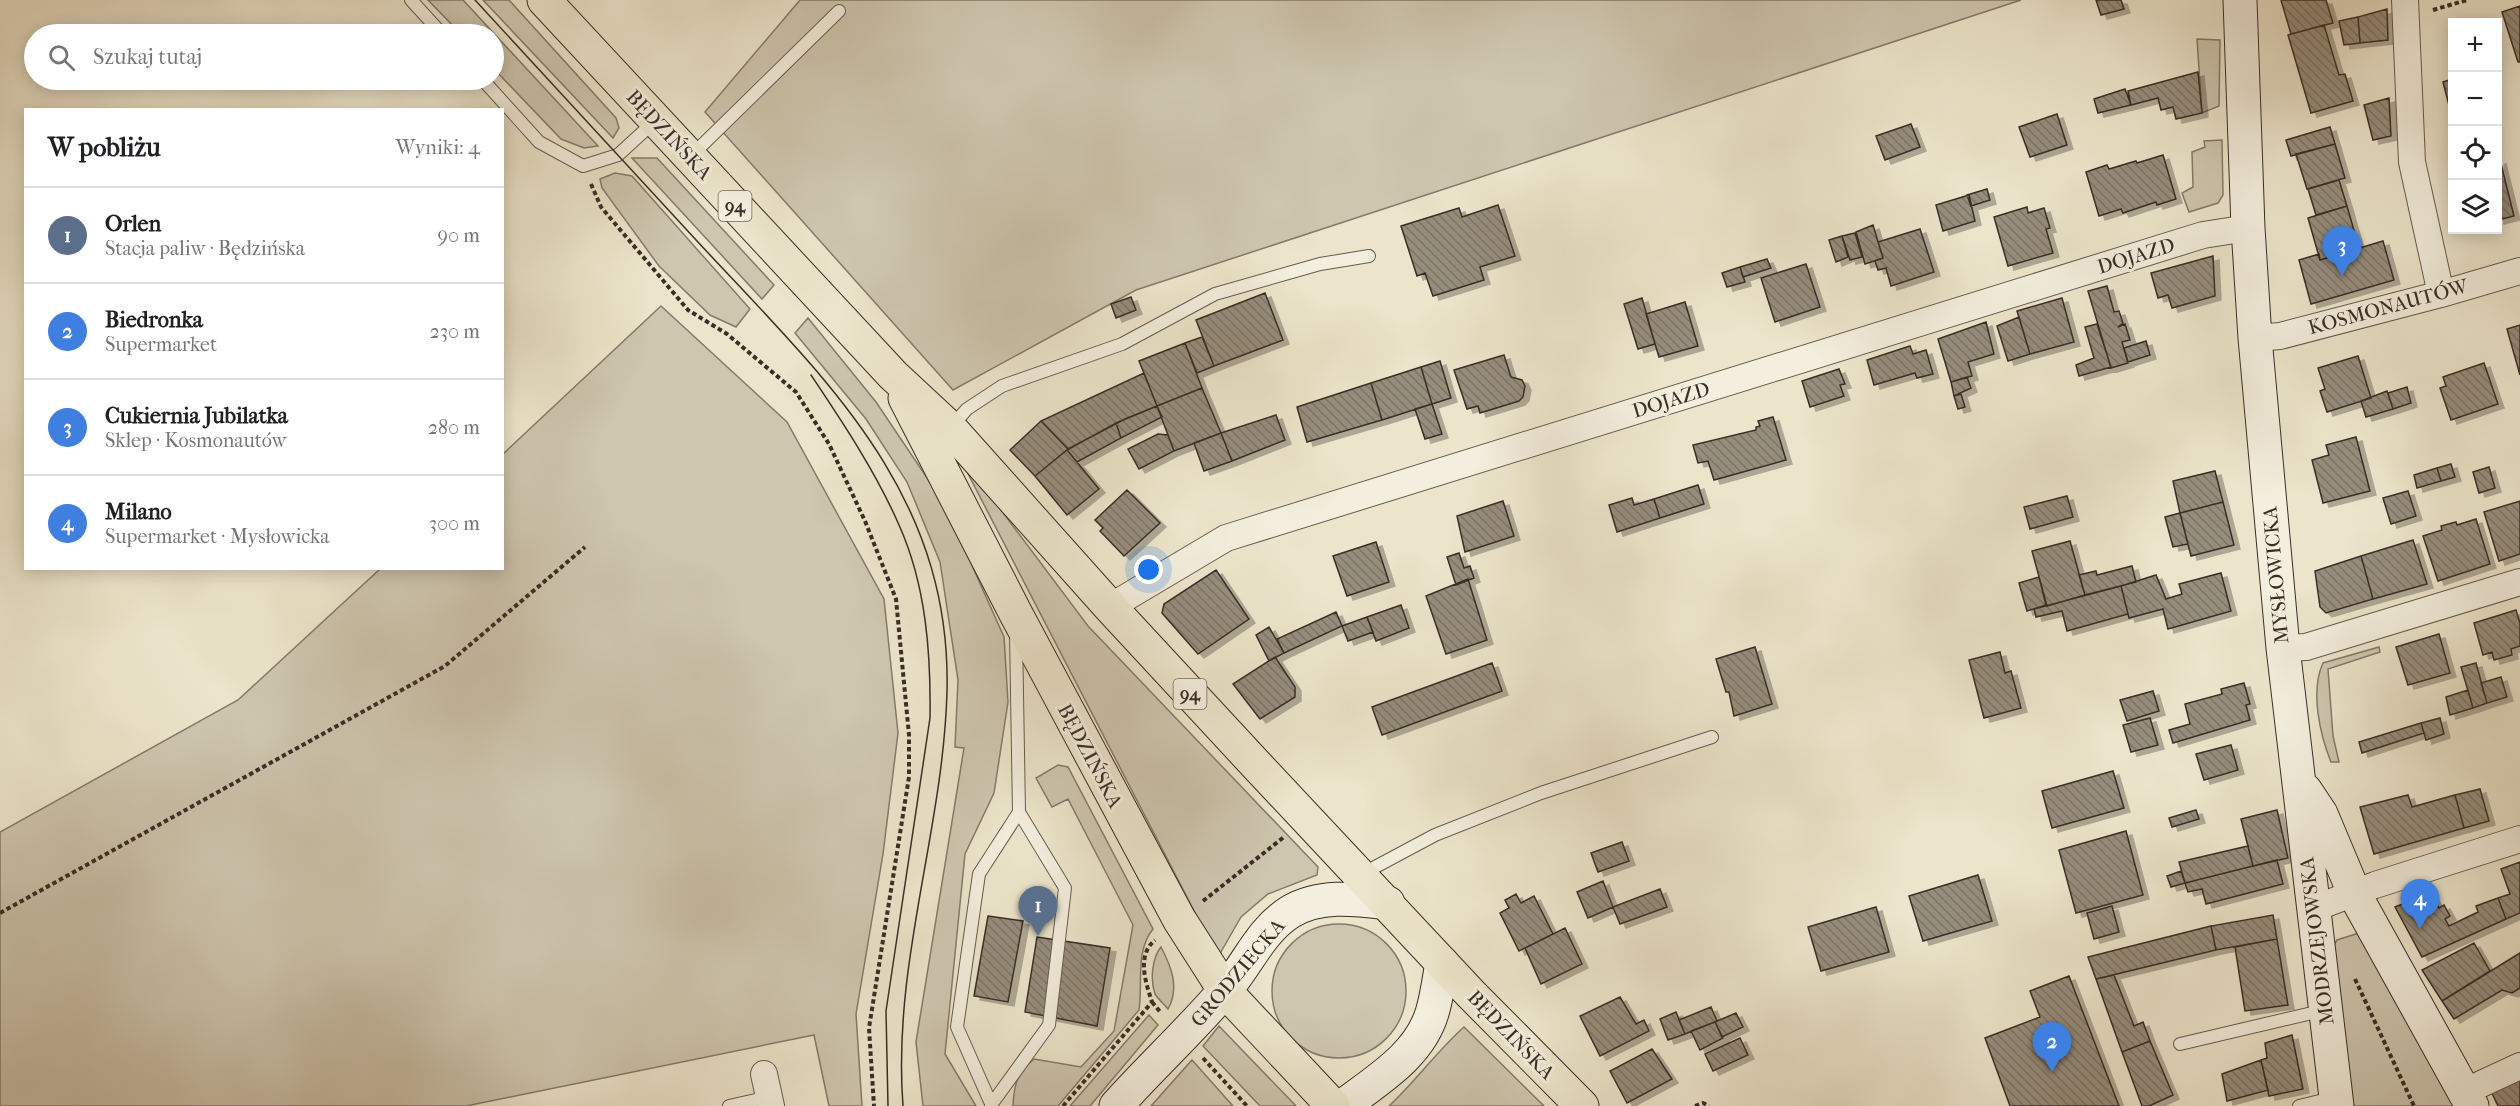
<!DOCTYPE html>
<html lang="pl">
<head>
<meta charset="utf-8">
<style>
  :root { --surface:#fff; --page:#f6f6f6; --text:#202124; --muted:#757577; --line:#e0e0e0; --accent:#8f2418 }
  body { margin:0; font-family:"IM FELL French Canon",serif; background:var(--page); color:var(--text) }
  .controls { position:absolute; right:18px; top:18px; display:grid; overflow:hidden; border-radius:0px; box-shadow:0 3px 15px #0003 }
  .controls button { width:54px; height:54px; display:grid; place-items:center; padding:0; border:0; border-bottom:2px solid var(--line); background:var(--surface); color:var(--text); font:30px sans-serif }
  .you { position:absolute; left:1149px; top:570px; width:21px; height:21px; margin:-15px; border:4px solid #fff; border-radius:50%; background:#1a73e8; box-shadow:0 0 0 9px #1a73e833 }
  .badge { display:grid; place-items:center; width:39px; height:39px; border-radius:50%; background:var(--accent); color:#fff; font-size:20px; font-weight:700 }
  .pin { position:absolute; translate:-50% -50px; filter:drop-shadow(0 2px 3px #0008) }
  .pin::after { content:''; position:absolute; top:32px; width:21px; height:18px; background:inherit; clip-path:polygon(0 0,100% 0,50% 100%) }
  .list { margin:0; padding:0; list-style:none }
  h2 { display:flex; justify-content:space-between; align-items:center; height:78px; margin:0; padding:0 24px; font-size:26px }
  h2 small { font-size:20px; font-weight:400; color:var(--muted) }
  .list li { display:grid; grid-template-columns:39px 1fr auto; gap:18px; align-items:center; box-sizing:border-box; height:96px; padding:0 24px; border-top:2px solid var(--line) }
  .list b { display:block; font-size:22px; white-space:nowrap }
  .list p { margin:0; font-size:20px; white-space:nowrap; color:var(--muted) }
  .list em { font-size:20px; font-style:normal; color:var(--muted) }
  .icon { flex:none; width:33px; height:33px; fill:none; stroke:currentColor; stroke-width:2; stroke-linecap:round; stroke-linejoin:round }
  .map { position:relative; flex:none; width:2520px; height:1106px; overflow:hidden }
  .search { position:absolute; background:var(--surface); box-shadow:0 3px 15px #0003; left:24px; top:24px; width:480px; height:66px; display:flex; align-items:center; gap:15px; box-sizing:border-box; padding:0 21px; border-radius:33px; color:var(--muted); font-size:22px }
  .panel { position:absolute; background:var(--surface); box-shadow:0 3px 15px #0003; left:24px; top:108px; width:480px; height:462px; border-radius:0px }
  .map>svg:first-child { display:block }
  .green { fill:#cec6af; stroke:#847a6b; stroke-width:1.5 }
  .building { fill:url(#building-back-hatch); stroke:#392d27; stroke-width:1.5; filter:url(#shadow) }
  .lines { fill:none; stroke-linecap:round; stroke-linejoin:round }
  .lane-casing { stroke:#665b50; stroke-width:14 }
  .street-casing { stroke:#665b50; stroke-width:28 }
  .secondary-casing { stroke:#392d27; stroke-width:35 }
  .primary-casing { stroke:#392d27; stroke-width:35 }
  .path { stroke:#392d27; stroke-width:4; stroke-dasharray:4.5 3; stroke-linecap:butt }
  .lane { stroke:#f3eedd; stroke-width:12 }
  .street { stroke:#f3eedd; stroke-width:26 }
  .secondary { stroke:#f3eedd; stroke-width:33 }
  .primary { stroke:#ece5cb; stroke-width:33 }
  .tram { stroke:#392d27; stroke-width:1.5 }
  .labels { text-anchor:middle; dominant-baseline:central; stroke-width:6; stroke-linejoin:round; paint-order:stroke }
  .shield { fill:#f3eedd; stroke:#71675e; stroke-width:1.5 }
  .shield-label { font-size:18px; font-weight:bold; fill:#392d27 }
  .street-label { font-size:20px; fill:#392d27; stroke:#f3eedd }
</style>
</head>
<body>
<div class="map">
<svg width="2520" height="1106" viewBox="0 0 2520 1106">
  <defs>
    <pattern id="building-back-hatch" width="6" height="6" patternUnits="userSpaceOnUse" patternTransform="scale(1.5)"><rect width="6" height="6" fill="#968d7c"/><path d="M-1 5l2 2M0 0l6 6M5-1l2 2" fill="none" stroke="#7b7466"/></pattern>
    <filter id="shadow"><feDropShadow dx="6" dy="4" stdDeviation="0" flood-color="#0004"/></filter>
  </defs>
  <rect width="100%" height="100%" fill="#ece5cb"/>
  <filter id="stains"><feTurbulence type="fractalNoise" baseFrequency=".00333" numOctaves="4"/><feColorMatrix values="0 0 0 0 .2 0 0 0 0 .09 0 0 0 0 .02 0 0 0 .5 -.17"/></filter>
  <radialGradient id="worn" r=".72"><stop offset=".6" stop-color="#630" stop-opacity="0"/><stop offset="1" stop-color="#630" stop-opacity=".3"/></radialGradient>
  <path class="green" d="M428 0H463L598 146 584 148 561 139 494 69V34H461Z
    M483 0H509L616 118 619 128 613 138Z
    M800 0H2021L1136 290 953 390 705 112Z
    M2197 39 2220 40 2219 106 2202 113Z
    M2222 140 2223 195 2218 203 2189 212 2182 193 2193 187 2192 152 2205 147 2204 141Z
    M632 158H657L774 285 762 299Z
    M615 173 632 176 750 309 736 327 710 315 659 266 602 188 600 179Z
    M661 306 787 422 884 599 898 733 883 854 856 1014 862 1106H829L814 1035 466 1106H0V832L238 700 380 569 502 568 503 454Z
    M808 318 876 402 944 503 1004 637 1008 702 994 793 965 854 945 1054 976 1106H923L916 1042 964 748 955 747 958 680 940 562 907 482 866 419 795 333Z
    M964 466 980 482 1088 626 1318 867 1317 875 1268 894 1241 917 1218 957Z
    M2379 647 2380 652 2328 669 2333 736 2339 762H2331C2320 735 2310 691 2323 663Z
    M1058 765 1068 767 1153 929C1135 951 1143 984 1139 1010L1058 1106H1013C1014 1084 1017 1073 1034 1059L1081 1067 1114 1031 1133 925 1068 799 1052 807 1036 778Z
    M1272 991a67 67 0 1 1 134 0a67 67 0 1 1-134 0Z
    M2359 933 2459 1106H2351L2332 948 2337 940Z
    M1161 947C1171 966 1180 988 1168 1009 1164 1004 1158 999 1155 994 1150 980 1152 958 1161 947Z
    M1149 1015 1158 1025 1090 1106H1070Z
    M1219 1026 1296 1106H1260L1203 1046Z
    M1464 1027 1544 1106H1389C1416 1081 1437 1051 1464 1027Z
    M1192 1060 1233 1106H1151Z"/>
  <path class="building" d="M2096 0H2121L2124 9 2101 15Z
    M2281 0H2326L2333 23 2291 34Z
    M2520 6V62H2518L2502 12Z
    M2387 9 2388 40 2360 43 2358 17Z
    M2358 17 2360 43 2344 45 2339 21Z
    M2324 25 2339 75 2345 74 2353 101 2311 113 2288 35Z
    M2198 72 2202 113 2176 119 2173 107 2161 110 2158 98 2131 105 2128 91Z
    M2452 79V117L2443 82Z
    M2125 89 2131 105 2098 113 2094 99Z
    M2389 98 2391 136 2373 140 2364 105Z
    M2057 114 2067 145 2030 157 2019 127Z
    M1911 124 1920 147 1885 160 1876 136Z
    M2330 127 2335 144 2291 156 2286 140Z
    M2335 144 2345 178 2307 189 2296 154Z
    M2163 155 2176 199 2157 205 2156 202 2123 213 2121 209 2099 216 2086 172 2107 165 2109 169 2136 161 2137 163Z
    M2500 160 2514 216 2498 220V161Z
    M2339 180 2347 206 2316 215 2308 189Z
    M1987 189 1990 200 1971 206 1967 195Z
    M1969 195 1975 221 1943 231 1936 205Z
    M1498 205 1515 256 1480 267 1484 280 1433 296 1425 273 1417 276 1401 226 1459 208 1462 217Z
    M2347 206 2359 248 2320 260 2308 218Z
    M2027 207 2028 213 2044 208 2050 228 2046 229 2053 253 2008 266 1994 217Z
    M1873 225 1883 258 1865 264 1856 232Z
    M1920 229 1934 272 1891 286 1886 268 1878 270 1875 261 1883 258 1878 242Z
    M1855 233 1862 257 1850 260 1842 236Z
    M1842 236 1848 257 1836 262 1829 240Z
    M2383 241 2394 280 2311 304 2299 260 2319 254 2320 260Z
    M2213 256 2215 296 2172 308 2168 295 2158 298 2151 273Z
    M1767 259 1771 268 1743 277 1740 267Z
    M1806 264 1820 307 1775 322 1761 278Z
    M1740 267 1745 282 1727 287 1722 273Z
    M2107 286 2114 312 2119 311 2123 323 2118 327 2125 324 2130 340 2122 342 2128 363 2111 368 2088 291Z
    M1265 293 1283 340 1214 366 1196 320Z
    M1131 297 1136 310 1116 318 1111 304Z
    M1642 298 1655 344 1638 349 1624 304Z
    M2062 298 2074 342 2030 354 2017 311Z
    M1685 302 1698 346 1659 357 1646 314Z
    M2019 317 2030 354 2008 361 1997 326Z
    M1986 322 1994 354 1968 362 1972 376 1951 382 1938 339Z
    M2097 324 2111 367 2079 376 2076 365 2094 358 2085 327Z
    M2520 325V375L2507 329Z
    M1202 337 1214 366 1197 373 1185 343Z
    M2146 341 2150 355 2128 362 2124 348Z
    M1185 343 1202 388 1157 406 1139 361Z
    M1910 346 1913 354 1926 350 1933 374 1917 378 1915 373 1874 385 1867 360Z
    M1504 355 1511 377 1522 380 1525 386 1523 397 1519 401 1480 413 1478 406 1467 409 1454 370Z
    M2358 356 2371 398 2327 412 2320 391 2325 389 2318 368Z
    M1440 361 1451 398 1432 404 1421 367Z
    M2484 363 2498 404 2451 420 2440 388 2446 386 2443 377Z
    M1421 367 1432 404 1382 420 1371 383Z
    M1839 369 1845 384 1840 385 1844 396 1810 407 1802 381Z
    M1144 373 1157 406 1125 419 1068 449 1041 421Z
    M1967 377 1971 388 1954 396 1951 382Z
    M1371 383 1382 420 1307 442 1297 407Z
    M2407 387 2411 403 2393 409 2388 393Z
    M1202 388 1221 433 1174 451 1157 406Z
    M2387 391 2393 409 2366 417 2361 401Z
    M1961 394 1965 407 1958 409 1954 396Z
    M1432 404 1442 434 1425 439 1415 409Z
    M1157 406 1162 417 1121 438 1116 423Z
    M1276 415 1285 440 1232 461 1221 433Z
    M1773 417 1786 460 1714 480 1708 461 1698 463 1693 445 1756 430V427L1760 426 1758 421Z
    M1041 421 1068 449 1035 476 1010 450Z
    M1116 423 1121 438 1077 462 1067 450Z
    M1221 433 1232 461 1204 471 1194 443Z
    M1158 434 1168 435 1174 451 1139 469 1128 449Z
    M2356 437 2370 491 2323 503 2312 460 2329 455 2326 445Z
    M1067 450 1099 489 1067 515 1035 476Z
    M2451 464 2455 477 2441 481 2437 468Z
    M2489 467 2495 488 2479 493 2473 472Z
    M2437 468 2441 481 2417 488 2414 475Z
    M2215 471 2223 502 2180 513 2173 481Z
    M1698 485 1704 504 1660 518 1654 499Z
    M1127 490 1160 523 1124 556 1100 531 1103 528 1095 520Z
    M2408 491 2416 516 2391 524 2383 498Z
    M2067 496 2073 517 2030 529 2024 507Z
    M1632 498 1634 505 1654 499 1660 518 1617 532 1609 505Z
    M1503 501 1514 536 1465 552 1457 516Z
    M2520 501V554L2499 561 2484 512Z
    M2223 502 2234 545 2191 556 2180 513Z
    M2180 513 2188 544 2173 547 2165 517Z
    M2476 519 2490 564 2438 581 2423 536 2442 530 2441 526 2456 522 2457 525Z
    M2413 540 2427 584 2373 599 2361 556Z
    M2070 541 2085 595 2047 606 2032 551Z
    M1376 542 1389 582 1347 596 1333 556Z
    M1459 553 1464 568 1470 566 1474 578 1456 585 1447 557Z
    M2361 556 2373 599 2326 613 2320 607 2315 571Z
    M2132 566 2136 582 2085 595 2079 575 2096 571 2097 575Z
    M1216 570 1249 619 1198 654 1162 613 1164 604Z
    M2221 573 2231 611 2168 629 2163 609 2129 618 2121 586 2156 575 2166 599 2182 594 2179 584Z
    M2039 577 2046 605 2027 611 2019 583Z
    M1468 579 1487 640 1446 654 1426 596Z
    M2121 586 2128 614 2067 631 2062 611 2036 617 2034 609Z
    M1401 605 1409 628 1376 641 1367 617Z
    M2516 610 2520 623V646L2511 649 2512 655 2494 660 2492 652 2483 655 2474 623Z
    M1336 612 1342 626 1284 653 1277 639Z
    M1367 617 1373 632 1348 641 1342 626Z
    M1269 627 1284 653 1269 661 1256 635Z
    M2439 634 2450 673 2408 685 2396 647Z
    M1755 647 1772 704 1734 716 1729 692H1726L1716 659Z
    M2000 652 2005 673 2011 671 2021 708 1984 718 1969 660Z
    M1275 657 1295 687V697L1260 719 1233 684Z
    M1492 663 1502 691 1382 735 1372 707Z
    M2476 663 2487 703 2473 708 2461 667Z
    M2501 677 2507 697 2487 703 2481 683Z
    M2244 683 2250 704 2246 705 2250 720 2173 743 2169 730 2190 724 2185 704 2222 694 2221 689Z
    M2468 690 2473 708 2450 715 2446 697Z
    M2153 691 2159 711 2127 721 2120 700Z
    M2150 718 2158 745 2131 752 2123 725Z
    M2440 718 2444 734 2426 740 2421 723Z
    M2421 723 2424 733 2362 753 2359 742Z
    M2231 745 2238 770 2204 780 2196 754Z
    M2113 771 2124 808 2052 828 2042 791Z
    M2480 789 2489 821 2464 828 2455 795Z
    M2408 795 2412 807 2455 795 2464 828 2374 854 2360 807Z
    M2196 810 2199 819 2172 827 2169 818Z
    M2277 810 2288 858 2253 866 2241 819Z
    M2126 831 2143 895 2076 913 2059 850Z
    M1622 842 1629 861 1598 872 1591 853Z
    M2248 846 2253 866 2185 883 2179 862Z
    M2277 860 2283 884 2206 904 2202 889 2188 892 2185 883Z
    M2520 862V913L2506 919 2498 898 2510 894 2501 869Z
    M2181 871 2185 883 2171 887 2167 876Z
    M1978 875 1992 921 1923 941 1909 896Z
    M1603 881 1613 907 1588 918 1577 892Z
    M1660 889 1667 907 1620 924 1613 907Z
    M2431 893 2439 908 2444 905 2450 916 2445 919 2449 926 2478 912 2476 906 2498 898 2506 919 2422 957 2395 907Z
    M1516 894 1521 903 1534 896 1553 934 1519 951 1500 913 1509 908 1505 900Z
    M2112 906 2119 932 2094 939 2087 913Z
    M1876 907 1889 952 1821 971 1808 927Z
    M2273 915 2277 939 2216 950 2211 926Z
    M988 916 1023 921 1008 1002 974 996Z
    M2211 926 2216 950 2096 979 2088 957Z
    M1565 928 1582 964 1541 984 1525 948Z
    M1037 937 1110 948 1097 1026 1025 1012Z
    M2277 939 2288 1005 2245 1011 2235 947Z
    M2474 943 2490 971 2442 1001 2422 970Z
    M2520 953V988L2512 993 2502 990 2454 1019 2442 1001Z
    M2114 975 2134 1026 2143 1022 2150 1041 2122 1052 2096 979Z
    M2069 976 2119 1106H2010L1985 1038 2040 1017 2030 991Z
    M1620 997 1636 1024 1644 1020 1649 1031 1600 1056 1580 1016Z
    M1711 1007 1717 1021 1685 1034 1679 1020Z
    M1676 1012 1685 1034 1668 1040 1660 1019Z
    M1736 1013 1743 1027 1722 1037 1715 1022Z
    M1715 1022 1723 1038 1700 1050 1691 1031Z
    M2292 1035 2303 1089 2269 1096 2261 1060 2267 1058 2265 1043Z
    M1740 1038 1748 1055 1713 1071 1705 1054Z
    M2150 1041 2173 1095 2149 1106H2142L2122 1052Z
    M1652 1049 1672 1079 1627 1103 1610 1071Z
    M2261 1060 2268 1090 2227 1101 2222 1074Z
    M2520 1077V1106H2498L2490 1089Z"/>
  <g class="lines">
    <g class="lane-casing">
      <path id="lane" d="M411 0 442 34
        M483 80 539 142 583 166 618 155 655 121
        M690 157 839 11
        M951 427 967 409 1002 386 1122 344 1215 294 1320 264 1369 256
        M1362 874 1435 835 1541 793 1712 737
        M2180 1044 2325 1010
        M991 1105 1049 1025 1065 888 1019 812
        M729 1106 769 1097
        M992 1106 957 1027 979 874 1019 812 1016 633
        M2299 1106 2336 1097"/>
    </g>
    <g class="street-casing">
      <path id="street" d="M2405 0 2412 162 2441 294
        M2255 338 2280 336 2441 294 2520 271
        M1110 607 1226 538 2203 235 2248 228
        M2283 648 2306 647 2520 582
        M2313 909 2375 885 2520 839
        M764 1074 771 1106
        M2464 1092 2520 1066"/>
    </g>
    <g class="secondary-casing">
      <path id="secondary" d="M2240 0 2248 228 2255 338 2283 648 2337 1106
        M2305 790 2321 814 2355 895 2472 1106
        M1116 1106C1152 1066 1191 1030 1226 989 1248 964 1260 931 1290 912 1320 894 1355 899 1388 903
        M1343 1106C1377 1080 1419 1056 1432 1013 1437 997 1439 979 1442 963"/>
    </g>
    <g class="primary-casing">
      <path id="primary" d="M544 0 893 375 950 428 1110 607 1249 757 1471 994 1582 1106
        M905 398 1016 614 1179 919 1225 991 1333 1106"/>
    </g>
    <path class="path" d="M2433 10 2467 0
      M591 184 601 207 688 310 727 334 796 392 829 444 865 521 896 599 909 735V777L869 1028 874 1106
      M1203 901 1284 837
      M0 913 445 666 585 547
      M2355 979 2414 1106
      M1152 1002 1161 1013
      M1203 1058 1247 1106
      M1063 1106 1152 1002C1146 983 1136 956 1155 940
      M1695 1106 1703 1103 1709 1106"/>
    <use href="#lane" class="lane"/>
    <use href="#street" class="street"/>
    <use href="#secondary" class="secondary"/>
    <use href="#primary" class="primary"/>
    <path class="tram" d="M475 0C549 80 623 160 697 241 822 376 952 491 947 692 943 832 892 964 903 1106
      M811 375C843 423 876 472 899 525 926 585 931 653 930 718L886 1011 888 1106"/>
  </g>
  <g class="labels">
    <g class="shield">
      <rect x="718.5" y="191" width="33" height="30" rx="4.5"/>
      <rect x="1173.5" y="679" width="33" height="30" rx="4.5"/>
    </g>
    <g class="shield-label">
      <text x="735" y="206">94</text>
      <text x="1190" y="694">94</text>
    </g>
    <g class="street-label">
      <text transform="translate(669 135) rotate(47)">BĘDZIŃSKA</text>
      <text transform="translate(2136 256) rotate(-17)">DOJAZD</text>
      <text transform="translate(2388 307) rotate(-15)">KOSMONAUTÓW</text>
      <text transform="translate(1671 400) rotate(-17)">DOJAZD</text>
      <text transform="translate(2276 575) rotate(-95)">MYSŁOWICKA</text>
      <text transform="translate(1090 756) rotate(62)">BĘDZIŃSKA</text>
      <text transform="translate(2317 941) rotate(-97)">MODRZEJOWSKA</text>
      <text transform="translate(1238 973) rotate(-50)">GRODZIECKA</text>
      <text transform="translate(1511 1035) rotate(46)">BĘDZIŃSKA</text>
    </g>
  </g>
  <rect width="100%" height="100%" filter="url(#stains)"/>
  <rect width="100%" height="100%" fill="url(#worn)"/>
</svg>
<div class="controls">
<button>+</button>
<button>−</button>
<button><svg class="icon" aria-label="locate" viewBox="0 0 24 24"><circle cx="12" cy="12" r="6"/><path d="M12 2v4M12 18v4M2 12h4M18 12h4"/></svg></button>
<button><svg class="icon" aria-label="layers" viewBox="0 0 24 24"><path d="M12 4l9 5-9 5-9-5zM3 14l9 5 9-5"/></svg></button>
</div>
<div class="you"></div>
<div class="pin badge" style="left:1038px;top:936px;background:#5c6f8a">1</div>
<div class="pin badge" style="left:2052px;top:1072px;background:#3f7fe0">2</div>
<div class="pin badge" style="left:2342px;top:276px;background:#3f7fe0">3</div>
<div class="pin badge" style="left:2420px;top:929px;background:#3f7fe0">4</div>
<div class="search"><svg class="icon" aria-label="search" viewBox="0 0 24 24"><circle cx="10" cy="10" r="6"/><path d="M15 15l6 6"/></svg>Szukaj tutaj</div>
<section class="panel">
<h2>W pobliżu<small>Wyniki: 4</small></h2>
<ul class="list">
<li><span class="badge" style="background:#5c6f8a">1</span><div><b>Orlen</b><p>Stacja paliw · Będzińska</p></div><em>90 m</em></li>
<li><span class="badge" style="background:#3f7fe0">2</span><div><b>Biedronka</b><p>Supermarket</p></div><em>230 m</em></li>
<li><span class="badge" style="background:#3f7fe0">3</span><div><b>Cukiernia Jubilatka</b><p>Sklep · Kosmonautów</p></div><em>280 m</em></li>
<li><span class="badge" style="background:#3f7fe0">4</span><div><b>Milano</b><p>Supermarket · Mysłowicka</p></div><em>300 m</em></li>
</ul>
</section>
</div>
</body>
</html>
